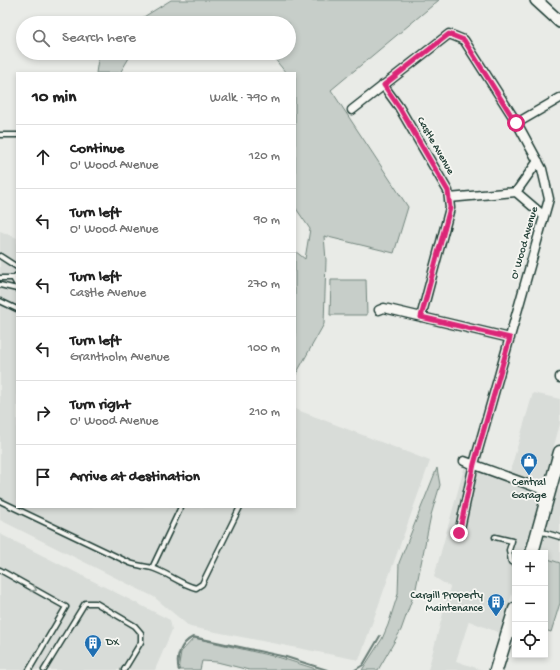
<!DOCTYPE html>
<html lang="en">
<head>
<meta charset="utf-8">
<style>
  :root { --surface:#fff; --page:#f2f2f2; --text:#222; --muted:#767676; --line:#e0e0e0 }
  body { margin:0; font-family:"Gochi Hand",sans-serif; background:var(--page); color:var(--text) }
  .controls { position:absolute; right:12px; bottom:12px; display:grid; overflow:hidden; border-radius:0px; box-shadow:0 2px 6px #0003 }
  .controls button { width:36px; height:36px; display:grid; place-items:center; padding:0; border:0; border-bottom:1px solid var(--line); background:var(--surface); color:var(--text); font:20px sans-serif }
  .stop { position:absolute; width:12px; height:12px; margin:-9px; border:3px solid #db2777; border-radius:50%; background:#fff }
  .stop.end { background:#db2777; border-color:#fff; box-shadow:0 1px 4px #0008 }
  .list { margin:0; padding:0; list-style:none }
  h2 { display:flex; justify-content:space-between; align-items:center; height:52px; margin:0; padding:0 16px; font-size:17px }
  h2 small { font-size:13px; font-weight:400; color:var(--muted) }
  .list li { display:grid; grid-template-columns:26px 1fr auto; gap:12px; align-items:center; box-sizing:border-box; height:64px; padding:0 16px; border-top:1px solid var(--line) }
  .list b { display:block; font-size:15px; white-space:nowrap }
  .list p { margin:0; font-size:13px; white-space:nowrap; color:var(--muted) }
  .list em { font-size:13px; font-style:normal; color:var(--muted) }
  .icon { flex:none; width:22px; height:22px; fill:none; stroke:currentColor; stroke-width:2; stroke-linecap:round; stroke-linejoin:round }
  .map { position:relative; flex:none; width:560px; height:670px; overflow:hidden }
  .search { position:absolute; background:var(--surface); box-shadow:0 2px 6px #0003; left:16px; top:16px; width:280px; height:44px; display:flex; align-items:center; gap:10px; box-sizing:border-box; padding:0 14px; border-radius:22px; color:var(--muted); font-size:15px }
  .panel { position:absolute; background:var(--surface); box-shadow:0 2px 6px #0003; left:16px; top:72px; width:280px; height:436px; border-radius:0px }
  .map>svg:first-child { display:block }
  .built { fill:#d8dcd8 }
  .green { fill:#c7cec9; stroke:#73867e }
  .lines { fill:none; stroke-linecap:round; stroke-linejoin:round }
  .stream { stroke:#687c75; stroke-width:2 }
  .lane-casing { stroke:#1f3d34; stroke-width:7 }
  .street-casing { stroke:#1f3d34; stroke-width:11 }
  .secondary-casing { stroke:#1f3d34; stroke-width:14 }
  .primary-casing { stroke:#1f3d34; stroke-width:15 }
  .lane { stroke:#f6f6f2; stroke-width:4 }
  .street { stroke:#f6f6f2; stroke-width:8 }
  .secondary { stroke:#f6f6f2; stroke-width:11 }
  .primary { stroke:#f6f6f2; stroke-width:12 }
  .oneway { stroke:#8a9a93 }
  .route { stroke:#db2777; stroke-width:5 }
  .labels { text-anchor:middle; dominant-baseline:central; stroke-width:3.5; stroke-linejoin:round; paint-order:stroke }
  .street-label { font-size:11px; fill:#1f3d34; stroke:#f6f6f2 }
  .poi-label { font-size:11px; fill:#1f3d34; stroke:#f6f6f2 }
</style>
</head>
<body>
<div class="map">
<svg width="560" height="670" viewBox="0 0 560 670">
  <rect width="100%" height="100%" fill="#e9ebe7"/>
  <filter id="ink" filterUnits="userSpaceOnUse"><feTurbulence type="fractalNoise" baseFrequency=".025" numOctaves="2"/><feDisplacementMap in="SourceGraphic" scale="8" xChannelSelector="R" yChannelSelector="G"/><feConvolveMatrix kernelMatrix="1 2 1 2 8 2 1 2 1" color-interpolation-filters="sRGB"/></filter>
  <g filter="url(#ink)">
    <path class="built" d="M0 231 17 238V507H295V409L430 461 359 660 190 627 154 597 0 520Z
      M533 393 560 399V424L524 553H515V584L500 633 469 621 456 661 482 670H428L450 587 434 577 467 458 509 475Z
      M556 489 560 490V563L545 558V553H540Z
      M0 534 170 620 172 630 155 670H0Z"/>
    <path class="green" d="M171 0H439L331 90 408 207 394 253 324 236 326 260 324 324 295 376V251L305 259 310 229 295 207V73H286L270 53H289V23H219L210 20 186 23H134Z
      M99 53H134L129 58 120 73H96Z
      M331 280H366L367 315H330Z
      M437 468 440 485 431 515 416 588 401 630 378 670H362L382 639 388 625 398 594 399 563Z
      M545 558 560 563V603L551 632 545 630Z
      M194 638 281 658 319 670H249L217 662 202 661 200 670H178L181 652Z"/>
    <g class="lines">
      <path class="stream" d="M179 670C175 657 181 643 193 637L286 657 327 670
        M355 670 363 665 380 636"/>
      <g class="lane-casing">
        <path id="lane" d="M0 135H17
          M0 256 17 267
          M0 278H13L17 275
          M13 278 17 285
          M0 285 17 289
          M0 301 17 309
          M0 501 130 563C138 566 145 566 152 568 168 573 180 584 196 588L202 584 240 507
          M539 531 560 537
          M495 537 512 541 509 550 511 562 515 563
          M152 568 181 507
          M0 570 66 607 29 670
          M44 670 85 603H96L135 626 141 633V642L124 670"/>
      </g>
      <g class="street-casing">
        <path id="street" d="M383 85 399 107 448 191 450 208 421 317
          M352 110 449 34 464 40 517 123 542 169 549 199 474 464 459 533
          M517 123 560 98
          M516 192 544 216
          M449 198 516 192 538 161
          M379 310 384 308 510 338
          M560 378V377
          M464 461 549 492"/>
      </g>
      <g class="secondary-casing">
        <path id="secondary" d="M536 0 560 22"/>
      </g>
      <g class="primary-casing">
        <path id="primary" d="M532 553 560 452
          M496 670 515 609"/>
      </g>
      <use href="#lane" class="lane"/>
      <use href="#street" class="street"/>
      <use href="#secondary" class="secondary"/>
      <use href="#primary" class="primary"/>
    </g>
    <defs><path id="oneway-chevron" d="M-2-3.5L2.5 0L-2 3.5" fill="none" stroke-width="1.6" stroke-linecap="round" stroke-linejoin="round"/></defs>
    <use class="oneway" href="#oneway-chevron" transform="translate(34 589) rotate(29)"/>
  </g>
  <g class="lines" filter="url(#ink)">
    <path class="route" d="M459 533 474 464 510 338 421 317 450 208 448 191 399 107 384 85 449 34 464 40 516 123"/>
  </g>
  <defs>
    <g id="shop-pin" transform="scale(0.9)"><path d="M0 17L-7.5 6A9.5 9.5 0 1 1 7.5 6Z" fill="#1f6fb2" stroke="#f6f6f2"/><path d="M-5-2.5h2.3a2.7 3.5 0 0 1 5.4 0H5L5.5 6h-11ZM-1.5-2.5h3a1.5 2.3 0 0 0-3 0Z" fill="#fff"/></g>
    <g id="building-pin" transform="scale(0.9)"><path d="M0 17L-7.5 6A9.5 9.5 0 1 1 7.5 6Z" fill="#1f6fb2" stroke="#f6f6f2"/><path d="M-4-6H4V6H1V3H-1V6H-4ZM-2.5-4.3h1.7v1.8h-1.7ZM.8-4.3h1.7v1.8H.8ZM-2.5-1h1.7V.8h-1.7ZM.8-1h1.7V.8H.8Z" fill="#fff"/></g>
  </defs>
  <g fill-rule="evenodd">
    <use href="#shop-pin" x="529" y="461"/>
    <use href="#building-pin" x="496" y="602"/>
    <use href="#building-pin" x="93" y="643"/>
  </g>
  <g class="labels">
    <g class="street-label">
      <text transform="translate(435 146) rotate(60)">Castle Avenue</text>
      <text transform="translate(525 243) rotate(-74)">O' Wood Avenue</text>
    </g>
    <g class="poi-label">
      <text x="529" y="483">Central<tspan x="529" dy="13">Garage</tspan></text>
      <text x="483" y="596" text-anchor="end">Cargill Property<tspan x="483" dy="13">Maintenance</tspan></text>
      <text x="106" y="643" text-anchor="start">DX</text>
    </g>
  </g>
</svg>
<div class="controls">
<button>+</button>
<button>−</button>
<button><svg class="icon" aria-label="locate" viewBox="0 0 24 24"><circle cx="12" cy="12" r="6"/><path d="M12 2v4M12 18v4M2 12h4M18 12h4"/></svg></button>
</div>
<div class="stop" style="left:516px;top:123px"></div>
<div class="stop end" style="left:459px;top:533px"></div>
<div class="search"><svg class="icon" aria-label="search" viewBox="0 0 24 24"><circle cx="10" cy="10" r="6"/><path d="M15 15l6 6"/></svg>Search here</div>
<section class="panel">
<h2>10 min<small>Walk · 790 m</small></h2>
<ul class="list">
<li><svg class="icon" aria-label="ahead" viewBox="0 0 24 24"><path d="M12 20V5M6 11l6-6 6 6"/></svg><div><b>Continue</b><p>O' Wood Avenue</p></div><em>120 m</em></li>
<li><svg class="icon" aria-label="left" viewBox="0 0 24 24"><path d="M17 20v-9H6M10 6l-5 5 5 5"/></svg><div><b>Turn left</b><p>O' Wood Avenue</p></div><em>90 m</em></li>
<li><svg class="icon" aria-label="left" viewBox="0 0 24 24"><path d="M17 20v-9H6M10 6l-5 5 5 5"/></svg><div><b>Turn left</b><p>Castle Avenue</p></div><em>270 m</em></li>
<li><svg class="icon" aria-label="left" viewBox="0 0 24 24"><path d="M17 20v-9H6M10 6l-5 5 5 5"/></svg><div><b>Turn left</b><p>Grantholm Avenue</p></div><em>100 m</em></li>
<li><svg class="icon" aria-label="right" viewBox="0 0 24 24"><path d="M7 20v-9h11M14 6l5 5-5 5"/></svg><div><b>Turn right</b><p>O' Wood Avenue</p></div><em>210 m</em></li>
<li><svg class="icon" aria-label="arrive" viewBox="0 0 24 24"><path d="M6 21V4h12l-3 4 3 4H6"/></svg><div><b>Arrive at destination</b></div></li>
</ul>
</section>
</div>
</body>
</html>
